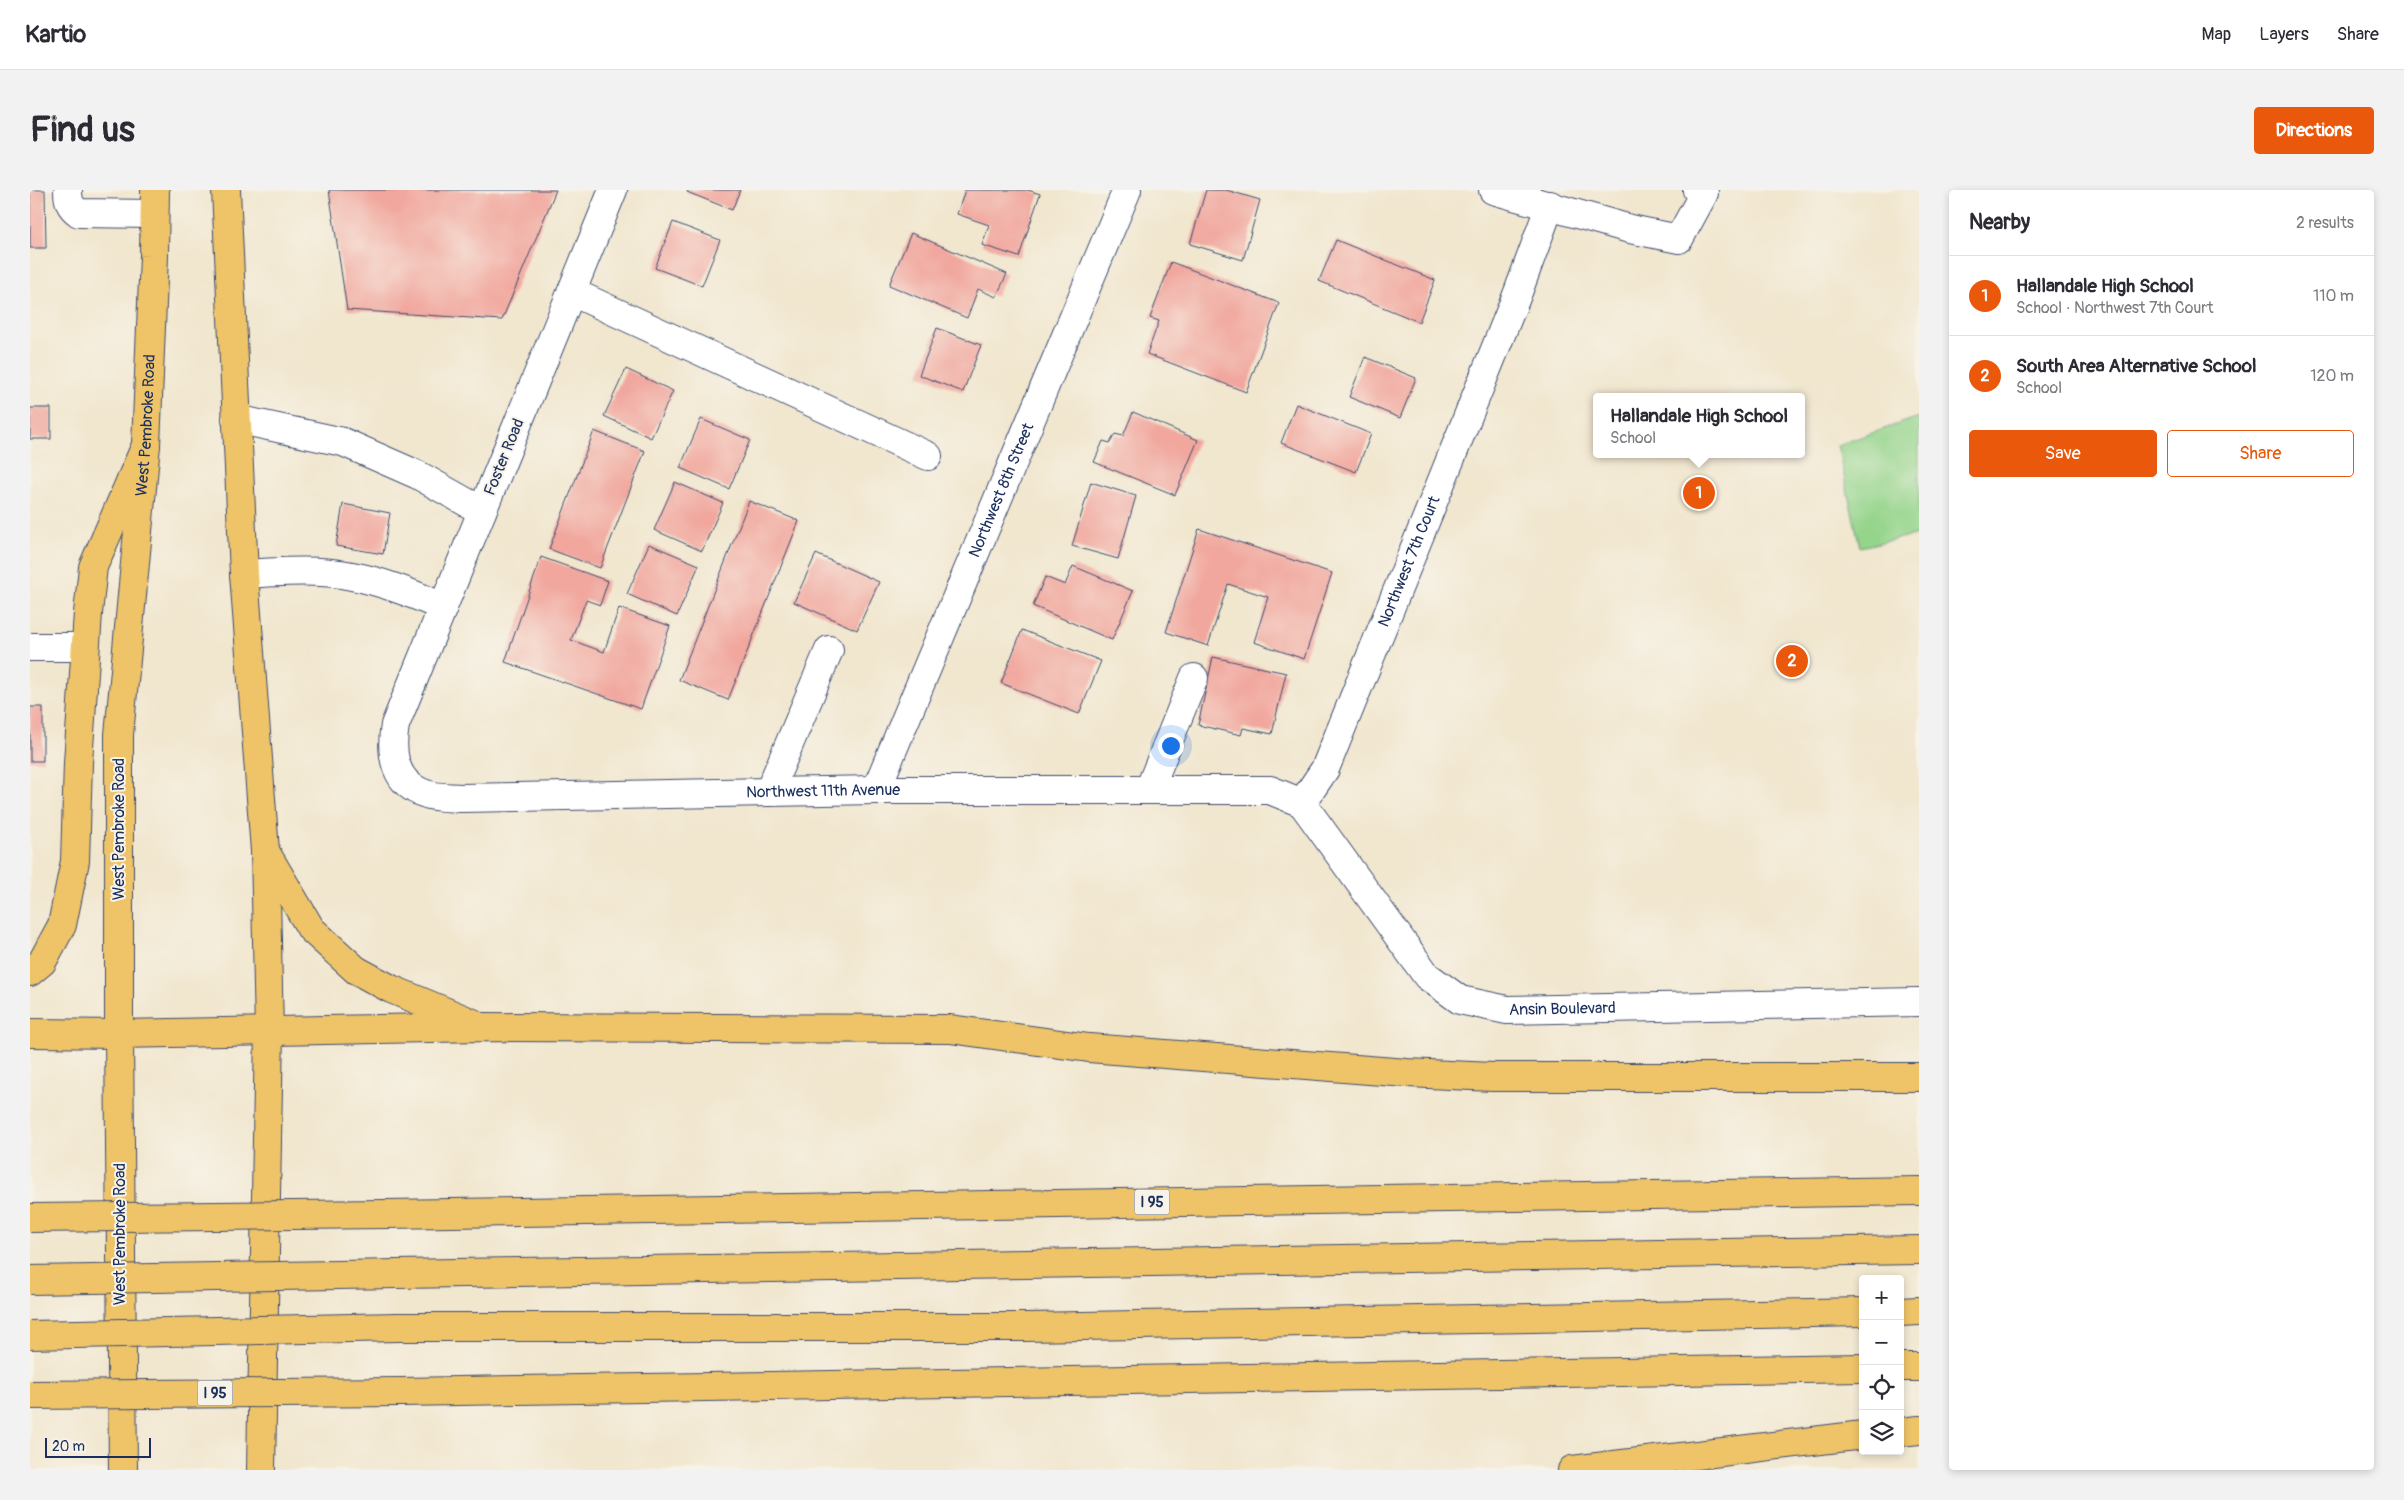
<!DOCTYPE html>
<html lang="en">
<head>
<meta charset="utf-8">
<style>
  :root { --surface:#fff; --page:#f2f2f3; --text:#2b2b33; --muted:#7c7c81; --line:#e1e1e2; --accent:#ea580c }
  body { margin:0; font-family:Pangolin,sans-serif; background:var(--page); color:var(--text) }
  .controls { position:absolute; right:15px; bottom:15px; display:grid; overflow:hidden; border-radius:5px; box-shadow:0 2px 8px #0003 }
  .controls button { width:45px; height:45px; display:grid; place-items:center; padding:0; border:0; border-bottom:1px solid var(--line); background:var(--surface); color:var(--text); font:25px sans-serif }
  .scale { position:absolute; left:15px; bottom:12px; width:106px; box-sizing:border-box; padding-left:5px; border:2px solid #1b2f5e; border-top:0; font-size:14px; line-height:18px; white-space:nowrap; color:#1b2f5e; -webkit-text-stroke:4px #f7f3e8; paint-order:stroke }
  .you { position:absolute; left:1140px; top:555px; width:18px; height:18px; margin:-12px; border:4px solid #fff; border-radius:50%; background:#1a73e8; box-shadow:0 0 0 8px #1a73e833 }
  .badge { display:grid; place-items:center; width:32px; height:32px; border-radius:50%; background:var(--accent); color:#fff; font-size:16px; font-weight:700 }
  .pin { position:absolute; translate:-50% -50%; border:2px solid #fff; box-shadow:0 1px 5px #0006 }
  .popup { position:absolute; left:1563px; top:203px; width:212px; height:65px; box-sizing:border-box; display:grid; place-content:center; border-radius:5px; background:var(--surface); filter:drop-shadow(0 1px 4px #0005); font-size:16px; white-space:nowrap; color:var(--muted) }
  .popup b { font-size:19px; color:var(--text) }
  .popup::after { content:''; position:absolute; left:50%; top:100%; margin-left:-10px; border:10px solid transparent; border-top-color:var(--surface) }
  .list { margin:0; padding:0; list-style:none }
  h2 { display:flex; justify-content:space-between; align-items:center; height:65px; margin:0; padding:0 20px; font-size:21px }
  h2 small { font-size:16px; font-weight:400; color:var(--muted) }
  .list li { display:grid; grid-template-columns:32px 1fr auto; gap:15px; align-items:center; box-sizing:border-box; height:80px; padding:0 20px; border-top:1px solid var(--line) }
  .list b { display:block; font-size:19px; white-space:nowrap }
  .list p { margin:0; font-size:16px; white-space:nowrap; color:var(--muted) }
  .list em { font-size:16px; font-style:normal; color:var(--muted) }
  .actions { display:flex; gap:10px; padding:15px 20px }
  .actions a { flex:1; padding:11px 0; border:1px solid var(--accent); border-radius:5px; text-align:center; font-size:18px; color:var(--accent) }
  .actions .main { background:var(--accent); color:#fff }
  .icon { flex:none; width:28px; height:28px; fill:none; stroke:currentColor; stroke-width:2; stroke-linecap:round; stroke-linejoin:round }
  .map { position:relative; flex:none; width:1889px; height:1280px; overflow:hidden; border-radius:5px }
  header { display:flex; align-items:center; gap:30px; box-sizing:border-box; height:70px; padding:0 25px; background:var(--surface); border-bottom:1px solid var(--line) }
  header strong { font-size:24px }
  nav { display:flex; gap:28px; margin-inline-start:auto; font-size:18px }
  .intro { display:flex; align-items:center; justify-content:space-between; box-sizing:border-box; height:120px; padding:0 30px }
  h1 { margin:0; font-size:35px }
  .button { padding:12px 22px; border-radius:5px; background:var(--accent); color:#fff; font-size:18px; font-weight:700 }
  main { display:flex; gap:30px; padding:0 30px }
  aside { flex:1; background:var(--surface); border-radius:5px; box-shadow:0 2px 8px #0003 }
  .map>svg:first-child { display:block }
  .green { fill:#94d48b; stroke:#588274 }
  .building { fill:#f1a79e }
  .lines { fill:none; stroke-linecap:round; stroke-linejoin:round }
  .minor-casing { stroke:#3b4a6f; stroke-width:30 }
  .major-casing { stroke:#3b4a6f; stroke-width:30 }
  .highway-casing { stroke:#3b4a6f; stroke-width:30 }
  .minor { stroke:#fff; stroke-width:28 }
  .major { stroke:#efc469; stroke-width:28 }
  .highway { stroke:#efc469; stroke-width:28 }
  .highway-bridge-casing { stroke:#3b4a6f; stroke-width:30; stroke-linecap:butt }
  .highway-bridge { stroke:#efc469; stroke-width:28 }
  .labels { text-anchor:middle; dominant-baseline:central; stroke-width:4; stroke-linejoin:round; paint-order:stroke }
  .shield { fill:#f7f3e8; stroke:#5d6a87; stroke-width:1 }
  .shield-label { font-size:15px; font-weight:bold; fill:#1b2f5e }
  .street-label { font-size:16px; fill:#1b2f5e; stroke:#f7f3e8 }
</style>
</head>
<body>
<header>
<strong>Kartio</strong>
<nav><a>Map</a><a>Layers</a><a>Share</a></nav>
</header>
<div class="intro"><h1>Find us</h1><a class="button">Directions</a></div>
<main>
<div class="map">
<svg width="1889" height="1280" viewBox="0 0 1889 1280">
  <rect width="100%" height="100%" fill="#f7f3e8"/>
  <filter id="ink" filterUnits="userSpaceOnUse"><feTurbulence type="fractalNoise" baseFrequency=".02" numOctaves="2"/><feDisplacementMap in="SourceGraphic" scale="10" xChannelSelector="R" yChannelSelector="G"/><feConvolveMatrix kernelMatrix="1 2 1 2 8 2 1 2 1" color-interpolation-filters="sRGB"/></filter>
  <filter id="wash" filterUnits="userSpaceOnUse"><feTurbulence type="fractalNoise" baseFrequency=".0096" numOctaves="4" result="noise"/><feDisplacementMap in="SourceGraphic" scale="20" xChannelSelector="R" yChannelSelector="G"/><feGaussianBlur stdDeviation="1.12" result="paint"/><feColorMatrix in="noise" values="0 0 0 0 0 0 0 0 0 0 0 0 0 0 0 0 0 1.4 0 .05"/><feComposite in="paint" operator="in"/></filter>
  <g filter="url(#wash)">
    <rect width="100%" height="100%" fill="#f1e6ce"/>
    <path class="green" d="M1889 227V344L1830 357 1807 255Z"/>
    <g id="blocks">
      <path class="building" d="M0 0H15L16 58H0Z
        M299 0H526L472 130 317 120Z
        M658 0H710L702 20 657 2Z
        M935 0H998L1010 4 989 67 952 55 959 35 927 24Z
        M1176 0H1196L1230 10 1213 70 1160 54Z
        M643 32 690 50 672 96 625 78Z
        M881 43 977 84 966 107 948 99 937 128 859 95Z
        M1306 50 1405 90 1389 132 1289 91Z
        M1141 72 1249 113 1216 202 1117 164 1129 131 1120 128Z
        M907 138 951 155 933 202 889 185Z
        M1335 167 1386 188 1370 228 1319 207Z
        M596 179 643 201 621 248 574 226Z
        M1266 214 1341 244 1326 282 1251 253Z
        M0 218H21V249H0Z
        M1103 222 1168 250 1145 305 1064 272 1073 251 1080 253 1085 244 1093 246Z
        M671 229 720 250 699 299 650 278Z
        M564 241 615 261 570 378 519 359Z
        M645 292 693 313 672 361 624 340Z
        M1061 292 1106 306 1088 369 1042 356Z
        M719 311 769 331 698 510 649 490Z
        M313 314 360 323 353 364 306 356Z
        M1169 339 1302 383 1274 469 1224 452 1238 407 1198 394 1178 456 1136 442Z
        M619 354 669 375 647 426 597 404Z
        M786 364 849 392 827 440 764 412Z
        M511 367 578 391 570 415 556 410 541 450 574 462 589 418 640 436 611 519 475 472Z
        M1043 376 1103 401 1082 450 1003 416 1015 387 1035 395Z
        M992 440 1071 471 1049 524 971 493Z
        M1183 467 1256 483 1242 544 1213 538 1211 545 1168 535Z
        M0 517H13V571H0Z"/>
    </g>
  </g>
  <g filter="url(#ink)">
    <use href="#blocks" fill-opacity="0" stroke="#3b4a6f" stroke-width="1"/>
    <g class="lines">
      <g class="minor-casing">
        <g id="minor">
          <path d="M38 0C38 11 40 17 49 23L124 24"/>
          <path id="s1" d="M583 0 365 535C360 564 364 594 396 604 407 608 420 607 431 608L846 600H1240L1272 613 1397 786 1430 810 1477 820 1889 812"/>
          <path d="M1463 0 1600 39 1649 49 1674 3 1667 0"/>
          <path d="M542 102 898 266"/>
          <path d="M206 229 313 252 388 285 452 321"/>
          <path d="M214 384C250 382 287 379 322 386 354 392 383 404 413 417"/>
          <path d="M0 457H55"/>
          <path id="s2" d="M846 600 1097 0"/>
          <path d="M1119 600 1164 488"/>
          <path d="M739 602 799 460"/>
          <path id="s3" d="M1272 613 1295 579 1487 105 1520 15"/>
        </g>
      </g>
      <g class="major-casing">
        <g id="major">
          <path d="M196 0 214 384 235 661 239 841 231 1280"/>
          <path id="s4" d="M93 1280 89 844V545L116 255 124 66 125 0"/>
        </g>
      </g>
      <g class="highway-casing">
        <path id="highway" d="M235 661 281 739 326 780 361 799 443 833
          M0 782 12 772 32 735 45 671 48 573 58 423 63 377 116 255
          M0 843 89 844 454 837 920 839 1059 858 1377 883 1463 887H1889
          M356 1024 1889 1001
          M367 1084 1889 1060
          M1870 1122 1889 1121
          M368 1137H996L1833 1122
          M1870 1177H1889
          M371 1202 1833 1178
          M1870 1242 1889 1240
          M1542 1280 1833 1245"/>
      </g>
      <use href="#minor" class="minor"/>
      <use href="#major" class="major"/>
      <use href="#highway" class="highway"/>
      <g class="highway-bridge-casing">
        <path id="highway-bridge" d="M0 1028 356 1024
          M0 1090 367 1084
          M0 1145 368 1137
          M0 1205 371 1202"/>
      </g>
      <use href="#highway-bridge" class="highway-bridge"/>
    </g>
  </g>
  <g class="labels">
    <g class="shield">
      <rect x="1104.5" y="999.5" width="35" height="25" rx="4"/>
      <rect x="167.5" y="1190.5" width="35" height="25" rx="4"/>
    </g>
    <g class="shield-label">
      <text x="1122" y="1012">I 95</text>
      <text x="185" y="1203">I 95</text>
    </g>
    <g class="street-label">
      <text stroke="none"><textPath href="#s4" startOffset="1046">West Pembroke Road</textPath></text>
      <text transform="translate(474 267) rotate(-68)">Foster Road</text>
      <text stroke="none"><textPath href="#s2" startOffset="325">Northwest 8th Street</textPath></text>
      <text stroke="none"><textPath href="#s3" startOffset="265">Northwest 7th Court</textPath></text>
      <text stroke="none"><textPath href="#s1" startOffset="1059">Northwest 11th Avenue</textPath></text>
      <text transform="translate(89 639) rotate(-90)">West Pembroke Road</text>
      <text stroke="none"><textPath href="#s1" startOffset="1898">Ansin Boulevard</textPath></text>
      <text transform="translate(90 1044) rotate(-90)">West Pembroke Road</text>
    </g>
  </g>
</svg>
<div class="controls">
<button>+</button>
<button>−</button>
<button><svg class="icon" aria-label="locate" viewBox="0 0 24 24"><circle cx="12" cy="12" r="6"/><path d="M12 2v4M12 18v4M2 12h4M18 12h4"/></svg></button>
<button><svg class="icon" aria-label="layers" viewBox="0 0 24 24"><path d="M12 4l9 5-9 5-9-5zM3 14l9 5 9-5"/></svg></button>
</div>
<div class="scale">20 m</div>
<div class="you"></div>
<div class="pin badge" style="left:1669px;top:303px">1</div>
<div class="popup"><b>Hallandale High School</b>School</div>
<div class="pin badge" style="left:1762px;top:471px">2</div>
</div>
<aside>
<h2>Nearby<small>2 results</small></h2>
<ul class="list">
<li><span class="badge">1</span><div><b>Hallandale High School</b><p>School · Northwest 7th Court</p></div><em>110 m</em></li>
<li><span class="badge">2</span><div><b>South Area Alternative School</b><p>School</p></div><em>120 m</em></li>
</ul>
<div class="actions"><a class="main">Save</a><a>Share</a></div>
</aside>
</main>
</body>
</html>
